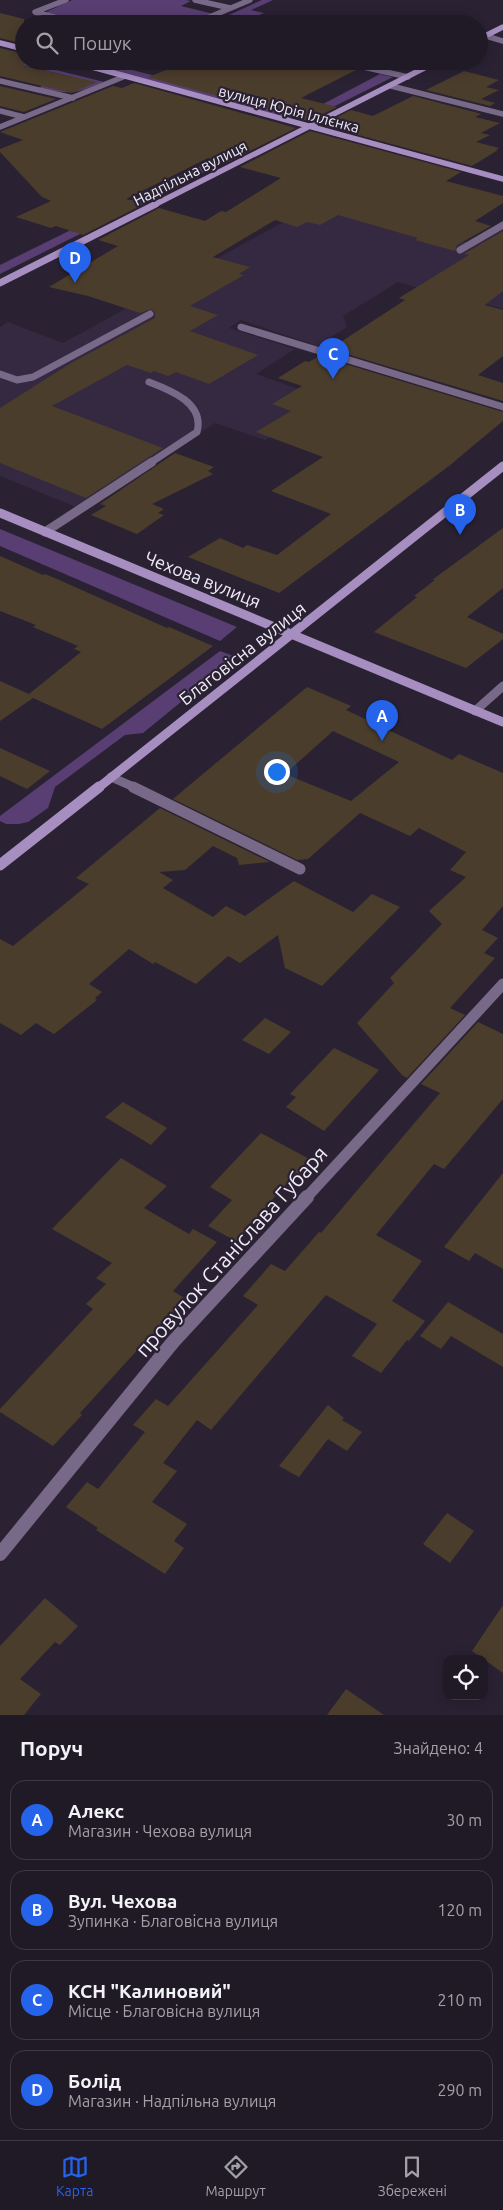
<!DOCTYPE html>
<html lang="uk">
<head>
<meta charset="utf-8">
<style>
  :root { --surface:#201a26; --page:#2d2732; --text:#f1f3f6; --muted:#a2a1a7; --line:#3d3843; --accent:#2563eb }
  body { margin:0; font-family:Ubuntu,sans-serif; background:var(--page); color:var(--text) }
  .controls { position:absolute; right:15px; bottom:15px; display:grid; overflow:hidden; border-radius:10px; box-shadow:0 2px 12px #0003 }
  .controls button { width:45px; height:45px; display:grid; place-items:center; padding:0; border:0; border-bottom:1px solid var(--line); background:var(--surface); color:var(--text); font:25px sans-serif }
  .you { position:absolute; left:276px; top:771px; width:18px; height:18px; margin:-12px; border:4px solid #fff; border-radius:50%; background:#1a73e8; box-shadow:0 0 0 8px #1a73e833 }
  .badge { display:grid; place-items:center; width:32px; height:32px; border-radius:50%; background:var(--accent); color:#fff; font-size:16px; font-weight:700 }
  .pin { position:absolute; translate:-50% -41px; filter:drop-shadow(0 1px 2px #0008) }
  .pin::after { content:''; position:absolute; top:26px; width:18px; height:15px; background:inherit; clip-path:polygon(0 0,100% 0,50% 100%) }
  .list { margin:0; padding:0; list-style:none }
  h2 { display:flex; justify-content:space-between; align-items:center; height:65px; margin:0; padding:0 20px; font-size:21px }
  h2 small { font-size:16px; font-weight:400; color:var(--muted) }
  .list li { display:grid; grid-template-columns:32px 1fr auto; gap:15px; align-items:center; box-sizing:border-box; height:80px; margin:0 10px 10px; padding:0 10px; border:1px solid var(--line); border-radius:15px }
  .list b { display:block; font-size:19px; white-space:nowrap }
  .list p { margin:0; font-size:16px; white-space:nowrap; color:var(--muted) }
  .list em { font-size:16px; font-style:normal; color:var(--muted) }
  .icon { flex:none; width:28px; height:28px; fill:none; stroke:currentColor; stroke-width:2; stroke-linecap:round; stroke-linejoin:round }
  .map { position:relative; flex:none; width:503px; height:1715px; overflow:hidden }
  .search { position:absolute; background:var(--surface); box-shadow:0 2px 12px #0003; left:15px; right:15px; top:15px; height:55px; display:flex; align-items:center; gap:12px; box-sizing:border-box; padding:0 18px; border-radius:28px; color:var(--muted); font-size:19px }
  .sheet { height:425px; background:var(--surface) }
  nav { display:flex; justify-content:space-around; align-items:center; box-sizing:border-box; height:70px; border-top:1px solid var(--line); background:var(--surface); font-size:14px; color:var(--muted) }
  nav a { display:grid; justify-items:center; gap:2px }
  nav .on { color:var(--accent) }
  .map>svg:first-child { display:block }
  .built { fill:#342940 }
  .green { fill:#583e72 }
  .building { fill:#4b3d2c; fill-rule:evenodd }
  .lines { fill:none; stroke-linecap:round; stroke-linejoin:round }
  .lane-far3 { stroke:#786988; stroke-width:5.5 }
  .lane-far2 { stroke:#786988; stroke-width:7 }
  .lane-far1 { stroke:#786988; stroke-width:9 }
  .lane { stroke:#786988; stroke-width:11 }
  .street-far2 { stroke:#786988; stroke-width:5.5 }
  .street-far1 { stroke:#786988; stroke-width:11 }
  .street { stroke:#786988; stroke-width:14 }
  .secondary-far3 { stroke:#a78ec1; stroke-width:5.5 }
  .secondary-far2 { stroke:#a78ec1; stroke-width:7 }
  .secondary-far1 { stroke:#a78ec1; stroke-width:9 }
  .secondary { stroke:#a78ec1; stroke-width:11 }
  .labels { text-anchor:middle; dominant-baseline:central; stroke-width:4.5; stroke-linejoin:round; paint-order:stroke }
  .far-street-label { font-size:15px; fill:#f0ebf7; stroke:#2a2233 }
  .street-label { font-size:18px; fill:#f0ebf7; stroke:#2a2233 }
  .near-street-label { font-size:21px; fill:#f0ebf7; stroke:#2a2233 }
</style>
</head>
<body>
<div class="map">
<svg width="503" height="1715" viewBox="0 0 503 1715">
  <rect width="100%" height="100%" fill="#2a2233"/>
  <path class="built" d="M320 202 466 242 503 221V309L443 291 438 294 398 282 343 316 347 327 317 346 241 320 229 328 295 349 256 374 469 449 449 467 304 419 265 440 215 423 86 511 0 476V327L8 322 63 343Z"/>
  <path class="green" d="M72 0H186L191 1 181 6 214 14 185 24H85L48 15 46 12Z
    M262 0H273L251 10 264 13 236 24H209Z
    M0 56 104 82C74 94 71 95 40 88L43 82 81 79 0 60Z
    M113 65 298 113 289 118 112 70 109 67Z
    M380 74 393 77 317 115 308 112Z
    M269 132 278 135 0 274V265Z
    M0 529 237 627 220 641 0 546Z
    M220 651 236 657 143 733 125 735 55 787 48 808 28 822 19 824H6L0 821V816Z"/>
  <path class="building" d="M0 13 24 19V44L0 38Z
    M0 48 24 54V66L97 82 72 93 0 76Z
    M167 61H332L336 66 356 70 301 98 337 107 309 121 148 77 166 70Z
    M464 71 499 80 486 87 499 90 481 99 495 103 490 106 426 90Z
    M134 83 296 128 226 163 208 158 126 199 144 204 83 235 56 226 51 228 16 217 51 201 42 197 0 152V149L23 140 0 132 113 86 122 88Z
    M0 86 56 99 24 112 0 106Z
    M413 96 478 113 481 114 475 117 500 123 481 133 490 135 476 142 499 148 496 150H498L472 166 322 125 351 110 373 116Z
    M310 131 461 172 446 181 503 196V203L475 221 491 226 457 245 455 251 415 240 418 238 338 215 320 225 307 222 297 227 275 220 213 257 250 267 239 274 244 275 190 306 218 315 190 331 258 355 209 384 176 372 168 376 154 371 151 373 127 365 52 406 163 448 86 498 0 463V408L71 363 155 318V312L151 309 140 313 88 296 49 287 118 246 98 240 159 208 205 221 221 211 226 212 281 178 240 167Z
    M503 231V291L485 305 503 310V356L478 375 503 383V401L330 349 405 300 399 298 469 255 464 254Z
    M319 356 503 412V421L445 469 279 593 188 557 220 538 243 548 247 545 277 555 331 514 271 491 323 457 256 432 291 411 272 404 302 386 278 378 305 361 309 362Z
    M175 453 214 467 208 471 213 474 152 504 164 509 158 513 164 515 137 534 91 515 106 506 100 504Z
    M503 528V588L467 617 503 634V639L466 668 374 632 417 597 414 596 435 580H432Z
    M0 556 43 575 45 574 57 579 167 628 169 627 213 646 102 729 33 698 0 721V681L29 694 81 652 74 649 78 646 33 627 36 625 0 611Z
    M307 687 351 706 346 710 452 760 459 754 503 773V906L482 930 498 938 484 953 495 958 450 1008 465 1015 407 1078 402 1075 357 1023 394 983 390 978 442 924 429 911 466 877 450 870 466 852 419 828 410 836 360 813 308 859 297 860 173 799ZM333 731 399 762 351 801 285 774Z
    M0 748 50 771 27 789 0 776Z
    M160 808 270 862 239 865 237 858 213 846 185 870 159 872 173 880 163 888 213 917 226 906 245 916 294 881 353 912 372 894 400 907 322 986 285 968 278 935 240 963 228 956 196 984 155 962 153 964 129 949 89 984 102 992 95 998 97 1000 54 1034 36 1023 21 1035 0 1023V939L13 946 89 884 76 878Z
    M265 1018 291 1032 269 1054 242 1040Z
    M478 1022 503 1034V1099L444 1169 434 1164 376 1235 422 1261 392 1301 425 1321 409 1341 407 1340 381 1373 352 1356 377 1324 326 1295 211 1430 197 1420 163 1463 177 1471 152 1502 187 1524 174 1541 184 1548 165 1574 96 1530 98 1528 66 1507 87 1482 98 1489 145 1432 133 1425 156 1399 168 1406 258 1305 243 1296 271 1264 285 1271 319 1232 321 1233 440 1093 421 1084Z
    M334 1048 379 1070 324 1131 286 1107 296 1097 290 1094Z
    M123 1102 167 1128 151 1145 105 1117Z
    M261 1133 313 1161 290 1185 287 1183 236 1241 208 1226 232 1200 210 1187Z
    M121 1158 167 1186 144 1208 189 1234 193 1229 217 1242 173 1291 186 1299 130 1358 80 1413 82 1415 53 1446 0 1412V1409L93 1309 86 1304 106 1284 96 1278 112 1263 52 1229Z
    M503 1173V1269L475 1253 469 1261 444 1247Z
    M448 1302 503 1334V1367L451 1336 441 1349 420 1336Z
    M328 1405 344 1418 342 1420 362 1432 347 1451 328 1439 299 1477 279 1466Z
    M447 1513 474 1531 450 1563 423 1544Z
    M45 1598 78 1626 60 1645 55 1642 20 1679 41 1694 24 1715H0V1646Z
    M503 1605V1673L472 1651Z
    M346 1689 384 1715H327Z"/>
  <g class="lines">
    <path class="lane-far3" d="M66 0 35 12 79 24
      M195 0 230 8
      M193 24 250 0
      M97 68 113 61
      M0 81 73 98
      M0 111 24 117"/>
    <path class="lane-far2" d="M460 250 503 225
      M241 327 503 407
      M0 374 17 380 33 377 150 314
      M149 382C170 390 205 403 197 432L150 463"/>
    <path class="lane-far1" d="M45 532 152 462
      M475 711 503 686
      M111 777 136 788"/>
    <path class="lane" d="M133 787 300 869"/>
    <path class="street-far2" d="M486 36 503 41
      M337 61 408 77
      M391 86 503 114
      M0 127 123 77"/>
    <path class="street-far1" d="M306 1198 503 984"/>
    <path class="street" d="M0 1554 173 1342 307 1197"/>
    <path class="secondary-far3" d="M479 39 503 27
      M0 43 24 49
      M70 61 503 179
      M154 205 438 61"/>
    <path class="secondary-far2" d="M0 283 156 204"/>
    <path class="secondary-far1" d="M0 513 503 722
      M98 788 503 466"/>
    <path class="secondary" d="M0 865 99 787"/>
  </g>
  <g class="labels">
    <g class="far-street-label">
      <text transform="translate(289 109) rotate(15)">вулиця Юрія Іллєнка</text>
      <text transform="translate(190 173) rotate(-27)">Надпільна вулиця</text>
    </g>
    <g class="street-label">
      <text transform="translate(203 579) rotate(22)">Чехова вулиця</text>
      <text transform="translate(242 653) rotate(-38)">Благовісна вулиця</text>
    </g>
    <g class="near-street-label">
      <text transform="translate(231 1251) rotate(-48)">провулок Станіслава Губаря</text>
    </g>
  </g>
</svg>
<div class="controls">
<button><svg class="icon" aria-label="locate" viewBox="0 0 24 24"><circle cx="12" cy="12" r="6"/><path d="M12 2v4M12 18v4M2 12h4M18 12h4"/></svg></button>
</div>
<div class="you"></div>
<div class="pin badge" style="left:382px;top:741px">A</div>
<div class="pin badge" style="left:460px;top:535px">B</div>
<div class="pin badge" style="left:333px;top:379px">C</div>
<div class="pin badge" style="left:75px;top:283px">D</div>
<div class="search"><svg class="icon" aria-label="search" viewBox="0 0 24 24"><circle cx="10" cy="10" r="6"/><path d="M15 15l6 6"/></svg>Пошук</div>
</div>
<section class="sheet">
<h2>Поруч<small>Знайдено: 4</small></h2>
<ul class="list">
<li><span class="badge">A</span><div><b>Алекс</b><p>Магазин · Чехова вулиця</p></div><em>30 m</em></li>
<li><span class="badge">B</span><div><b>Вул. Чехова</b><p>Зупинка · Благовісна вулиця</p></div><em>120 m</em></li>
<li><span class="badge">C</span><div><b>КСН &quot;Калиновий&quot;</b><p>Місце · Благовісна вулиця</p></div><em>210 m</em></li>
<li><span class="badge">D</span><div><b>Болід</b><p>Магазин · Надпільна вулиця</p></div><em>290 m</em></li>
</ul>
</section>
<nav>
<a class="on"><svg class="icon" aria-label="map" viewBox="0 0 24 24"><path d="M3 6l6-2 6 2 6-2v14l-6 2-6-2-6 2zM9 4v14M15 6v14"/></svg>Карта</a>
<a><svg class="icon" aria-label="directions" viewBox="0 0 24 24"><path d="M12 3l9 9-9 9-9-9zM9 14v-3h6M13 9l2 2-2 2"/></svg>Маршрут</a>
<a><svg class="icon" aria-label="saved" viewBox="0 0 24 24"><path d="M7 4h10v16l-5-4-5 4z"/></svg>Збережені</a>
</nav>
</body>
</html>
